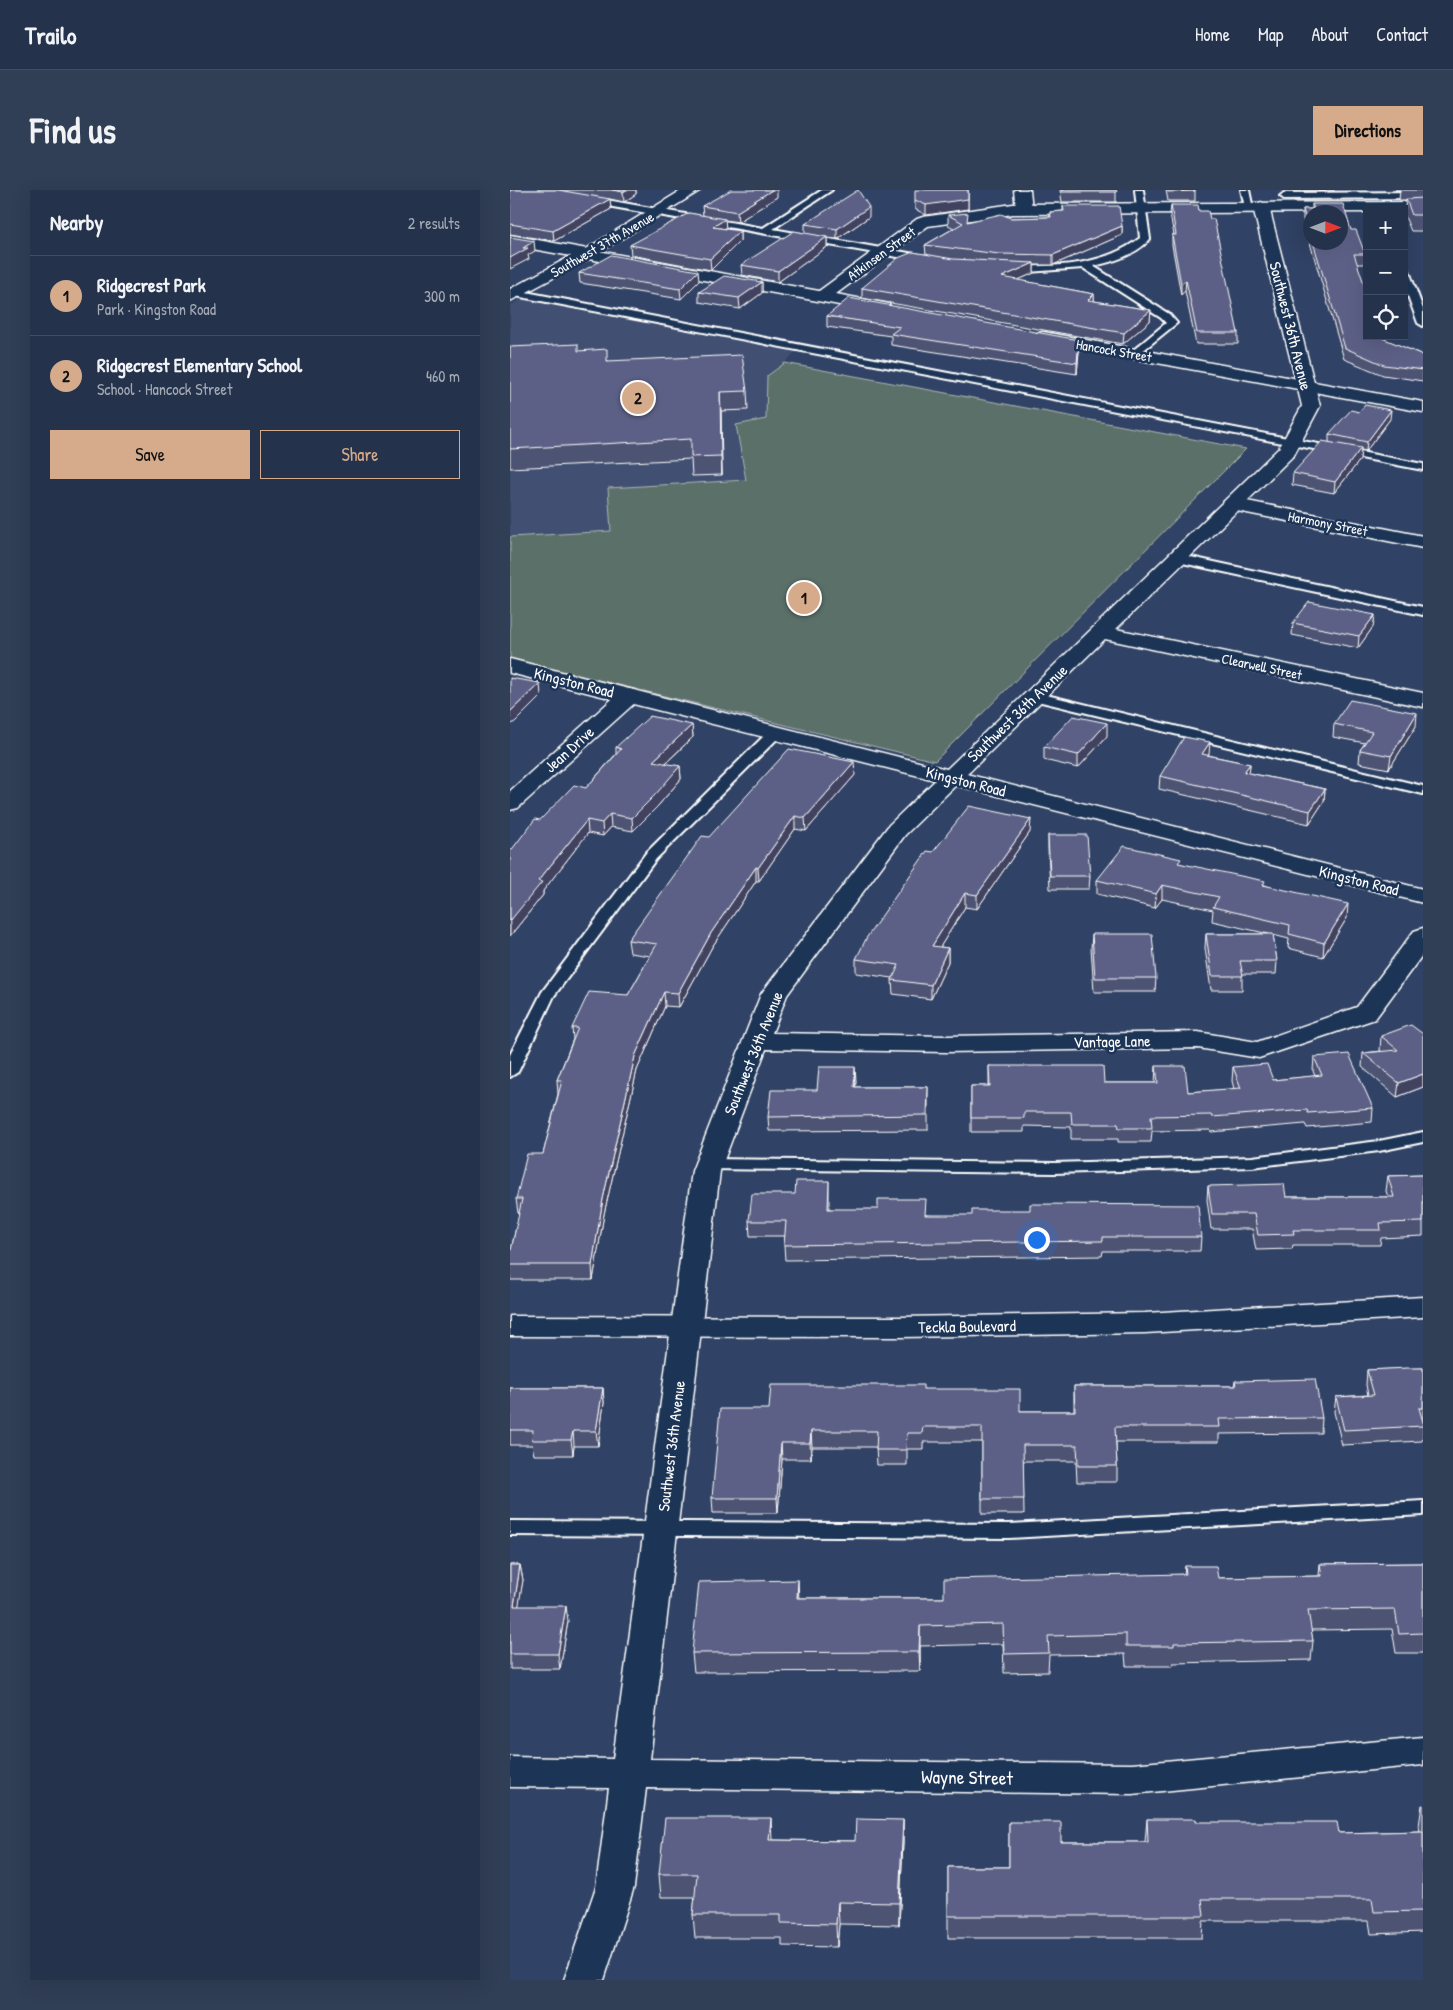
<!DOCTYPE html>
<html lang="en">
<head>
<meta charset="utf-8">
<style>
  :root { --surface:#24324c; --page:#303e56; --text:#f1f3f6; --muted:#a3aab5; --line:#414d64; --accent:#d6ab8b }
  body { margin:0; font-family:"Patrick Hand",sans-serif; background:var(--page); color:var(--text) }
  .controls { position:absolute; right:15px; top:15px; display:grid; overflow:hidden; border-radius:0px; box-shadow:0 5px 20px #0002 }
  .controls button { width:45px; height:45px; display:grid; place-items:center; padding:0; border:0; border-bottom:1px solid var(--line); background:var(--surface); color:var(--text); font:25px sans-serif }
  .compass { position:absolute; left:793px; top:15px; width:45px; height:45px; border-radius:50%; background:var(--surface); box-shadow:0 5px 20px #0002; rotate:90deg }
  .you { position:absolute; left:526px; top:1049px; width:18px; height:18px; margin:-12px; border:4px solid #fff; border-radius:50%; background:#1a73e8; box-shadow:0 0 0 8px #1a73e833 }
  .badge { display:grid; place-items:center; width:32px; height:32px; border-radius:50%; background:var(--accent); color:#111; font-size:16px; font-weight:700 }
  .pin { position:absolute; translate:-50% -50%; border:2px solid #fff; box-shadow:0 1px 5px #0006 }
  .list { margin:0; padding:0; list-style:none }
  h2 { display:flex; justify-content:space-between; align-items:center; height:65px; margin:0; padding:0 20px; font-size:21px }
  h2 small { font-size:16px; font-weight:400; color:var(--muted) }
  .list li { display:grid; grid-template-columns:32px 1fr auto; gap:15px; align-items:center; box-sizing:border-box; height:80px; padding:0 20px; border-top:1px solid var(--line) }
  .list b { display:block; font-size:19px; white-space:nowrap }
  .list p { margin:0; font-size:16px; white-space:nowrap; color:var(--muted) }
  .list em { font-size:16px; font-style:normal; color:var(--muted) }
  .actions { display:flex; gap:10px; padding:15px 20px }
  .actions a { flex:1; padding:11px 0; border:1px solid var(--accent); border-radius:0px; text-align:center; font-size:18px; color:var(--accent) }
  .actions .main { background:var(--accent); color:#111 }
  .icon { flex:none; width:28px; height:28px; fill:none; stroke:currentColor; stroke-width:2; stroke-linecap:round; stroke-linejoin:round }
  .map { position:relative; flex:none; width:913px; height:1790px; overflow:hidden; border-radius:0px }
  header { display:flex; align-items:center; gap:30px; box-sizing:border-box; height:70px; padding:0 25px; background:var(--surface); border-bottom:1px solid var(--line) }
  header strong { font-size:24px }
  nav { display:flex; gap:28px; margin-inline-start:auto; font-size:18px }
  .intro { display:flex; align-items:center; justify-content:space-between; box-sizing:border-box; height:120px; padding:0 30px }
  h1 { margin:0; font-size:35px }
  .button { padding:12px 22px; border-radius:0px; background:var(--accent); color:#111; font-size:18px; font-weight:700 }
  main { display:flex; gap:30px; padding:0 30px }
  aside { flex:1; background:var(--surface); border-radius:0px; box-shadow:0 5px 20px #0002 }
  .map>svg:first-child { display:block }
  .built { fill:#414f72 }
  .green { fill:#5c6f6a; stroke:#aeb7b4 }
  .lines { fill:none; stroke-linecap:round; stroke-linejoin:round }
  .service-casing { stroke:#fff; stroke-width:4 }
  .minor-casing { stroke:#fff; stroke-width:3 }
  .tertiary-casing { stroke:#fff; stroke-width:3 }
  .secondary-casing { stroke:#fff; stroke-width:3 }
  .service { fill:#1d3557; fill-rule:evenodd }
  .minor { fill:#1d3557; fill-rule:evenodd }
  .tertiary { fill:#1d3557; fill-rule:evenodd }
  .secondary { fill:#1d3557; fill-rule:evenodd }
  .wall { fill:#4e5373; stroke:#fff; fill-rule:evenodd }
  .shaded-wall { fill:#40435e; stroke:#fff }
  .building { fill:#5b6086; stroke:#fff }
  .labels { text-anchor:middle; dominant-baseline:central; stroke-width:5; stroke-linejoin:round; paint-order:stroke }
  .far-street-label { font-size:14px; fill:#fff; stroke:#1d3557 }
  .street-label { font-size:16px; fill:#fff; stroke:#1d3557 }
  .near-street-label { font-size:19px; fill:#fff; stroke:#1d3557 }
</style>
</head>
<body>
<header>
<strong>Trailo</strong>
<nav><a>Home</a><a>Map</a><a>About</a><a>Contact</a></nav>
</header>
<div class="intro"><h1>Find us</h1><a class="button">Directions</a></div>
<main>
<aside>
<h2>Nearby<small>2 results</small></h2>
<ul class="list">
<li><span class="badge">1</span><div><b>Ridgecrest Park</b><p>Park · Kingston Road</p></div><em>300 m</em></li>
<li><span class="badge">2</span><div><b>Ridgecrest Elementary School</b><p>School · Hancock Street</p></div><em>460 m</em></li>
</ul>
<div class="actions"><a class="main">Save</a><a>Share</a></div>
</aside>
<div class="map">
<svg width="913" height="1790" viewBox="0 0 913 1790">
  <rect width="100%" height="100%" fill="#304265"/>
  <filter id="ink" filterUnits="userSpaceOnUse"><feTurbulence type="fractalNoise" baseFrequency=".02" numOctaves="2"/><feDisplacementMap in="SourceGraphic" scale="10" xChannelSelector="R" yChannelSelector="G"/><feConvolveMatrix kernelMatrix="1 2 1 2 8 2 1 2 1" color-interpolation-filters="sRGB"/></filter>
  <g filter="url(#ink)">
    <path class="built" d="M11 109 285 162 275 173 257 186 256 229 236 290 98 298 102 341 0 347V116Z"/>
    <path class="green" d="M275 173 736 259 425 571 0 469V347L101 341 98 298 236 290 226 235 256 229 257 186Z"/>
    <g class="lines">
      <g class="service-casing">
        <path id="service" d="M312 0H322L263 39 416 66 421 69 416 72 80 13 75 10 80 7 253 38Z
          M625 0H633L640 49C626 65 603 72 583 76L659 124 667 133 625 167 621 166V162L656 133 651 128 573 78 518 82H502L497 79 502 76C547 77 593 76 630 48Z
          M731 0H739L743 19 735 17Z
          M913 2V8L774 9 770 6 774 3Z
          M894 78 899 81 913 119V136L908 133 894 95Z
          M0 99 913 274V280L0 105Z
          M667 364 913 417V425L663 371 661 368 663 365Z
          M524 502 913 596V604L519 509 517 506Z
          M265 539 272 543 270 546 146 669 44 806 8 882 0 887V865L32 802 136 663 260 540Z
          M913 942V952L869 961 742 977 544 983 198 979 192 978 190 974 192 970 198 969 544 973 742 967 869 951Z
          M913 1311V1325L499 1348 0 1345V1331L499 1334Z"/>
      </g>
      <g class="minor-casing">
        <path id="minor" d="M172 0H191L82 67H70L68 64Z
          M504 0H520L522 19 519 22 514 24 506 19Z
          M751 12 759 17 810 216 784 265 737 311 913 346V358L727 321 606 439 913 503V517L595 449 395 645 277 805 262 843 436 846 688 842 747 852 847 817 904 741 913 738V764L865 829 749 868 688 858 436 862 256 859 210 981 140 1569 622 1574 913 1547V1575L622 1604 136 1598 124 1697 94 1790H54L86 1697 99 1598 0 1597V1567L103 1569 182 981 251 804 379 635 769 258 792 216 743 17Z
          M119 499 127 501 130 506 127 511 8 618 0 620V601L111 501Z"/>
      </g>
      <g class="tertiary-casing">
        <path id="tertiary" d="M913 12V22H894V19H857V22L503 24 418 36 326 104 379 114 381 118 379 122 373 123 79 69 0 111V99L61 66 0 55V45L309 101 407 29 413 27 503 14Z
          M533 142 913 212V222L527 151 524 147 527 143Z
          M0 469 913 699V713L0 483Z"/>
      </g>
      <g class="secondary-casing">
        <path id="secondary" d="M913 1107V1127L635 1143 390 1147 0 1146V1126L390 1127 635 1123Z"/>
      </g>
      <use href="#service" class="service"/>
      <use href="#minor" class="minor"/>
      <use href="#tertiary" class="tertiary"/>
      <use href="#secondary" class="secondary"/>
    </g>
    <path class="wall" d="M0 0H126V4L114 12 100 9 101 19 44 51 0 44Z
      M458 0V19L416 25 405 19V10Z
      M550 0H606V12H552Z
      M656 0H685V11H658Z
      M794 0H824V1H794Z
      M885 0H913V41H901L894 24 896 10H889L890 0Z
      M267 7 228 32 215 30 216 39 230 41V51L201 80 121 65 120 55 193 25 192 16Z
      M802 14 841 40 855 64 854 74H847L872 148 913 165V191L873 185 834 169 793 29V19H802ZM800 22 830 52H800Z
      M661 15 689 21 728 143V154H686L675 101 671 105 662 55V45H664L660 25Z
      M553 16 612 36V45L543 75H524V83L508 90 584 104V111L641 120 640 131 613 154 352 108V98L416 64 415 55 444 38 438 35V25L457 32 501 28 540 27V22L553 21Z
      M359 27 327 49 317 48V57L268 92 232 85 231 75 295 43V34Z
      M69 83 189 91 171 109 70 93Z
      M252 92V103L230 119 189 112V102Z
      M317 126 569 161 567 184 381 155V146L317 137Z
      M0 157 68 161 98 171 237 201 238 220 211 221 212 285 182 286 181 269 0 278Z
      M880 229 856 261 851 260 850 270 824 303 782 295 783 283 819 252V244Z
      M865 425 863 437 848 458 782 445 783 433Z
      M824 534 906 536 879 579 849 573 850 560 855 553 823 547Z
      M182 535 183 547 155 574 170 576 171 589 147 617 123 641 101 637 93 646 78 643 33 701V705L0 746V662L30 630 76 598 106 564V557Z
      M597 546 568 578 534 570V557Z
      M700 552 698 565 740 574 739 583 815 599 814 611 799 634 649 599 650 586Z
      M345 585 296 641 285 639 249 691H246L202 757 169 817 155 816 127 880 94 1024 83 1090H0V1065L9 1023H8L6 1009 33 964 48 904 47 890 63 849 62 838 118 805 140 766 120 763 118 750 199 647Z
      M520 642 467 719 455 717 430 757 438 758V772L421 809 383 804 382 790 383 788 346 783V769L423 662Z
      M538 645 580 686 579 699H540L538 658Z
      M671 674 755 695 837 728 813 767 778 758 779 749 763 745 767 771 766 784H732V800H701L695 758 696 744H759L702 731 703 720 652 709 645 718 587 704V690Z
      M582 744 646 788 645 802H584L581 758Z
      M913 844V897L887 907 852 877 853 863 871 861 870 860 871 846Z
      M804 867 863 918 862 932 797 938 795 934 701 942 700 940 642 941 641 952H608V949H561V937L514 936V942H461V896H479V876L594 893H645L646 876 678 902 724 899 722 891 723 877 763 890 805 886 803 881Z
      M346 891 345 897H418V940L259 941 258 927 307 900Z
      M913 985V1046L871 1048 870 1055H783L782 1059 746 1060 742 1039H701L697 1010 698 996 776 1007H878L876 1001 878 986Z
      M319 991V1019L416 1025 691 1047 690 1061H593L592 1066 275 1070 274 1055 275 1046H240L239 1031 285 1004Z
      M913 1178V1246L912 1251 832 1255 824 1222 826 1207 858 1205 856 1195 857 1180Z
      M725 1191 812 1228 811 1243 709 1244V1252H606L607 1276V1292H567L566 1271H513L514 1324H472V1252H413V1259H397V1275H367L366 1257H302L301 1269H272L268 1323H203L202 1308 259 1219 413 1199 510 1221H564V1196H724Z
      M0 1198H93L94 1213 88 1256H64L63 1265H24L22 1255H0Z
      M913 1373V1463H886L882 1439 801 1440 803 1451 801 1470 663 1473V1476H616L615 1464 539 1465 538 1482 494 1483 493 1454 410 1456V1481L184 1482 182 1463 289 1408H434L674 1384 675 1376 708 1388 809 1386 810 1374Z
      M0 1375H10L13 1390 8 1416 58 1431 50 1479H0Z
      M912 1615H913V1742L861 1744 859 1731H693L692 1748H438V1677H499V1632L551 1652H635L637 1629 829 1643 910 1641 909 1636Z
      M393 1630V1653L389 1735 329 1734 327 1757 272 1756V1748H185L183 1725 185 1707H151L149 1684 262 1650 345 1651Z"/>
    <path class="shaded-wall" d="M116 0H126V4L114 12 113 2Z
      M262 0H267V7L228 32 227 22Z
      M458 0V19L416 25V15Z
      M100 9 101 19 44 51 43 41Z
      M359 17V27L327 49V39Z
      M215 29 216 39 203 37Z
      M612 36V45L543 75V65Z
      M230 41V51L201 80 200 69Z
      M317 47V57L268 92V81Z
      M24 51 25 61 18 65 19 69 0 79V68L13 58Z
      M524 73V83L492 97V87Z
      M188 81 189 91 171 109 170 99Z
      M676 90 675 101 671 105V94Z
      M252 92V103L230 119 229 108Z
      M584 104V115L578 110Z
      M641 120 640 131 613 154 614 143Z
      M569 150V161L567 184V173Z
      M210 202 211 221 212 285 211 266Z
      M881 220 880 229 856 261 857 252Z
      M851 258 850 270 824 303 825 292Z
      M865 425 863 437 848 458 849 446Z
      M30 493 31 506 5 532 0 535V522Z
      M907 523 906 536 879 579 881 566Z
      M597 533V546L568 578V565Z
      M182 535 183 547 144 584 143 571Z
      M700 552 699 564 692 576V564Z
      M344 572 345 585 296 641 295 628Z
      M740 574 739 587 734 582Z
      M170 576 171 589 147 617 123 641 122 628Z
      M815 599 814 611 799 634 800 621Z
      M100 624 101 637 93 646 92 633Z
      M285 626V639L249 691 248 678Z
      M521 629 520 642 467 719V705Z
      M77 630 78 643 33 701V705L0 746V731L28 691Z
      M246 677V691L202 757 169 817 168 803 201 743Z
      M652 695V709L645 718 646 704Z
      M455 703V717L422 770V756Z
      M838 714 837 728 813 767 814 753Z
      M438 758V772L421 809V795Z
      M154 802 155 816 127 880 94 1024 83 1090 82 1075 93 1009 125 866Z
      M345 877 346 891 344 912V897Z
      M913 884V897L887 907 889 893Z
      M93 1198 94 1213 88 1256 86 1241Z
      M63 1241 64 1256 63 1265 61 1250Z
      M301 1241 302 1257 301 1269 300 1253Z
      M271 1253 272 1269 268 1323 267 1308Z
      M10 1375 13 1390 6 1432 4 1416Z
      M288 1390 289 1410 287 1408Z
      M56 1416 58 1431 50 1479 48 1464Z
      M410 1436V1481L409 1462Z
      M261 1628 262 1651 259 1650Z
      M393 1630V1653L389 1735V1713Z
      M328 1712 329 1734 327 1757 326 1734Z"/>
    <path class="building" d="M0 0H48L100 9 43 41 0 34Z
      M102 0H116L113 2Z
      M221 0H262L227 22 192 16Z
      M348 0 359 17 327 39 295 34Z
      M405 0H458V9L416 15 405 10Z
      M552 0H606L607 2H552Z
      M658 0H685V1L658 2Z
      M913 8V25H902L896 9Z
      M802 14H833L841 40H846L855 64H844L857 103V146H872V148L913 165V180L874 175 835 158 803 52H830V22H800V43L793 19H804Z
      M661 15H688L689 21H698L700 29H704L728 143H687L676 90 671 94 662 45H666Z
      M553 16H609L612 36 543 65 489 64 415 55 453 33 438 25 458 23 457 32 491 24 501 28 541 27 540 22 554 21Z
      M179 23 215 29 203 37 230 41 200 69 120 55Z
      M284 41 317 47 268 81 231 75Z
      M0 47 24 51 13 58H18L0 68Z
      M403 62 443 69 524 73 492 87 584 104 578 110 641 120 614 143 352 98 388 68Z
      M101 65 188 81 170 99 69 83Z
      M214 86 252 92 229 108 189 102Z
      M339 108 569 150 567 173 381 144 390 137 317 126Z
      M68 154V161L97 159V171L232 165 237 201 210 202 211 266 181 267V249L0 259V157Z
      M855 215 881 220 857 252 819 244 841 220 849 222Z
      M812 251 851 258 825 292 783 283Z
      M799 412 865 425 849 446 783 433Z
      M0 488 30 493 3 519 0 522Z
      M840 510 907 523 881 566 850 560 862 542 824 534Z
      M140 526 182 535 143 571 170 576 146 604 122 628 100 624 92 633 77 630 28 691 32 692 0 731V662L25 629 30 630 64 595 76 598 111 559 106 557Z
      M563 526 597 533 568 565 534 557Z
      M674 547 700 552 692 564 740 574 734 582 815 599 800 621 650 586Z
      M279 559 344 572 295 628 285 626 248 678 246 677 201 743 168 803 154 802 125 866 93 1009 82 1075H0V1065L12 1009H6L17 964H33L52 890H47L68 838H62L79 802 118 805 147 754 118 750 192 646 199 647Z
      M459 616 521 629 467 705 455 703 422 756 438 758 421 795 382 790 389 775 346 769 357 747 417 661 423 662Z
      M538 645H577L580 686H540Z
      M614 656 671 669 668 673 755 691 753 695 838 714 814 753 779 744 780 735 703 717 709 707 652 695 646 704 587 690Z
      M582 744H642L646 788H585Z
      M696 744H763L767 771H730L733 786H702Z
      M901 835 913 844V884L889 893 853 863 888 860 871 846Z
      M839 864 863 918 798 923 797 920 702 927 701 925 641 926 642 938H609L608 934H562L561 922H514V928H461V896H480L479 876H593L594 893H648L646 876H675L678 902 731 898 723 877 757 874 763 890 812 885 804 867Z
      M309 877H345L344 897H418L417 925 258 927 261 900H307Z
      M913 985V1032L870 1033 871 1040H783L784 1044 748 1045 744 1024H702L698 996 774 994 776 1007H884L878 986Z
      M286 991H319L318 1019H368V1009H416L415 1025H462V1020H520V1014L688 1015 691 1047H593V1051L274 1055 276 1031H239L242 1004H285Z
      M897 1178H913V1218H909L913 1232V1236L834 1240 826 1207 864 1205 857 1180Z
      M805 1189 812 1228 709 1229 710 1237H605L607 1276H568L567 1255H513L514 1309H472V1237H413L412 1243H397L396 1260H366L367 1241H301L300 1253H271L267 1308H202L210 1219H259L261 1195H413V1199H510V1221H565L564 1196H726L725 1191Z
      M0 1198H93L86 1241H63L61 1250H22L23 1240H0Z
      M913 1373V1443L889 1444 885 1419 798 1420 803 1451 664 1453V1456H616V1444L538 1446 539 1463 494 1464 493 1434 410 1436 409 1462 182 1463 189 1392 288 1390 287 1408H434V1389L676 1384 675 1376H706L708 1388 812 1386 810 1374Z
      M0 1375H10L4 1416H56L48 1464H0Z
      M155 1628H261L259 1650 345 1651 346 1629 393 1630 389 1713 328 1712 326 1734 271 1733V1725H183L187 1684H149Z
      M637 1629H686V1632H827L829 1643 913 1641V1721L864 1722 862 1709H692L694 1726H438V1677H499V1632H551V1652H638Z"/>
  </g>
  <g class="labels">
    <g class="far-street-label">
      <text transform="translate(92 54) rotate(-30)">Southwest 37th Avenue</text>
      <text transform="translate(371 63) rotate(-36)">Atkinsen Street</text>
      <text transform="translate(604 160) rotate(10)">Hancock Street</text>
      <text transform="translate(818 333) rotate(11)">Harmony Street</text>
      <text transform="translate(752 476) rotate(12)">Clearwell Street</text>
    </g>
    <g class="street-label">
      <text transform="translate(781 136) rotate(76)">Southwest 36th Avenue</text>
      <text transform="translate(64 492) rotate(14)">Kingston Road</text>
      <text transform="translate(507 523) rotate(-44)">Southwest 36th Avenue</text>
      <text transform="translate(59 559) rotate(-42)">Jean Drive</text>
      <text transform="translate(456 591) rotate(14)">Kingston Road</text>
      <text transform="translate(849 690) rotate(14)">Kingston Road</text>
      <text transform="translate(602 851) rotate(-1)">Vantage Lane</text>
      <text transform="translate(243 863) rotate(-68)">Southwest 36th Avenue</text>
      <text transform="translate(457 1136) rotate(-1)">Teckla Boulevard</text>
      <text transform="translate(161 1256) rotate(-83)">Southwest 36th Avenue</text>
    </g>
    <g class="near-street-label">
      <text transform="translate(457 1587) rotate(1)">Wayne Street</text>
    </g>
  </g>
</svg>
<div class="controls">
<button>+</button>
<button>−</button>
<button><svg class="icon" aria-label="locate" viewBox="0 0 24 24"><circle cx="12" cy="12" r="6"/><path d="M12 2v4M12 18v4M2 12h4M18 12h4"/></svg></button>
</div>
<svg class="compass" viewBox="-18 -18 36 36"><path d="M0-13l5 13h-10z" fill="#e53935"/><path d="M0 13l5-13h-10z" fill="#a3aab5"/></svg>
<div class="you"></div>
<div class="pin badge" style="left:294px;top:408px">1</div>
<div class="pin badge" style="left:128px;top:208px">2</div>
</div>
</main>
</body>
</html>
